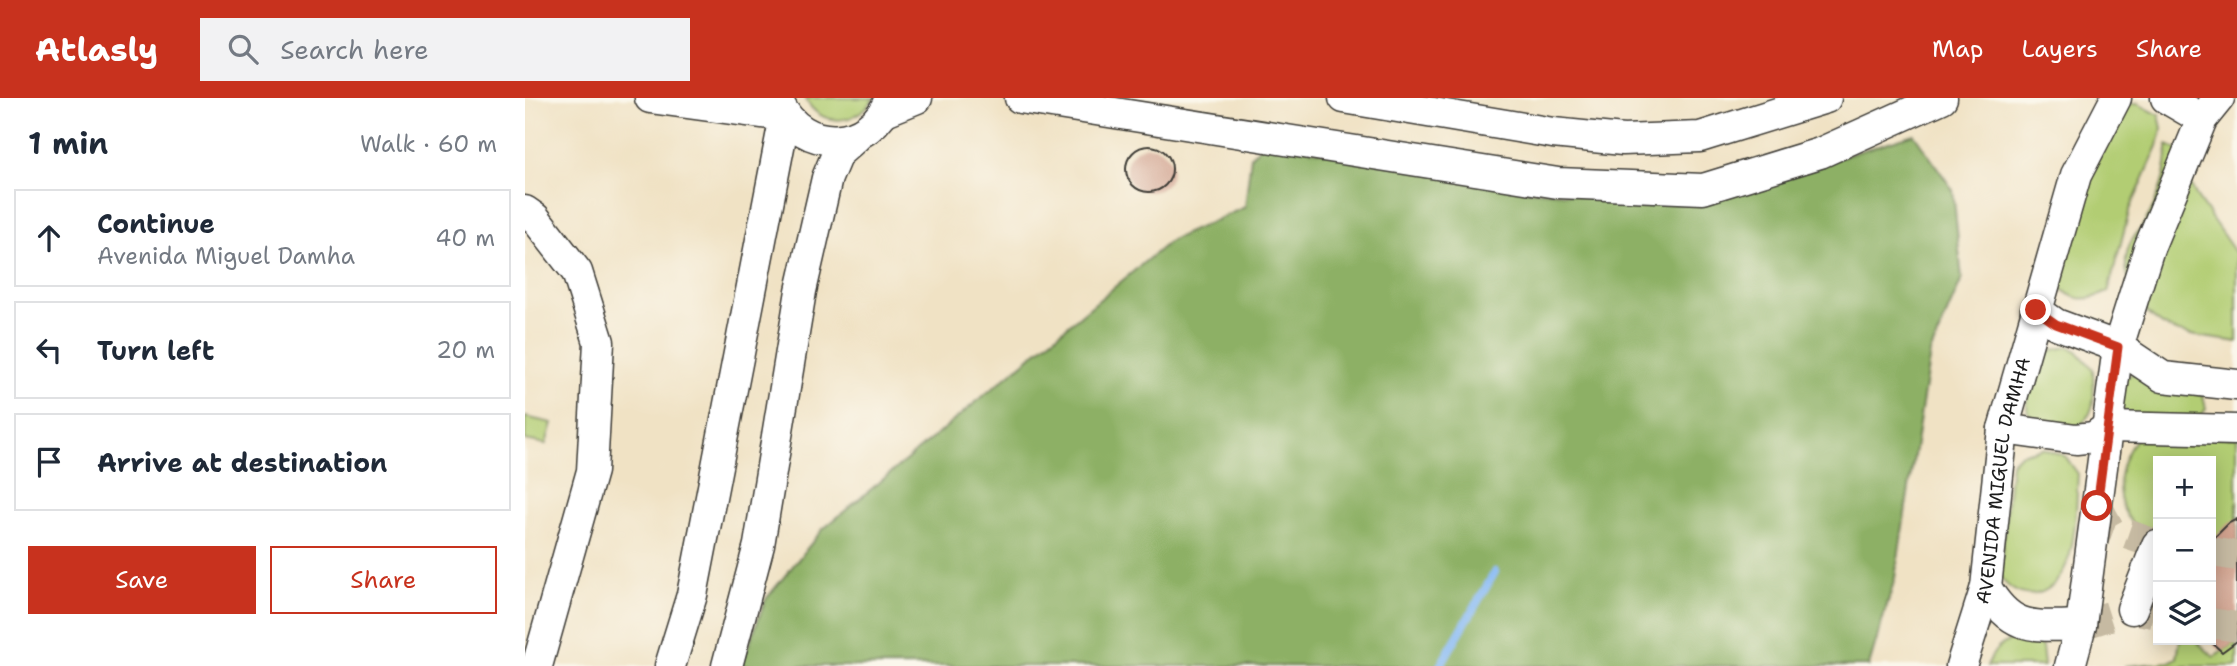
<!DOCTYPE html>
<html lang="en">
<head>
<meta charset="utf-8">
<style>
  :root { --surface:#fff; --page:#f2f2f3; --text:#1f2937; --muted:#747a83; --line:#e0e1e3; --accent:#c8321e }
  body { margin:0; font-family:"Shantell Sans",sans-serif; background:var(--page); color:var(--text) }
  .controls { position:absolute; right:21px; bottom:21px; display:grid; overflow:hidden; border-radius:0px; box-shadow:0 4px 18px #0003 }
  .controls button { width:63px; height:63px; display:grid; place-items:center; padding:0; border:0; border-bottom:2px solid var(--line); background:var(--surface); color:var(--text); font:35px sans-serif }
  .stop { position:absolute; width:21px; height:21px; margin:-16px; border:5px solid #c8321e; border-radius:50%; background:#fff }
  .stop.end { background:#c8321e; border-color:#fff; box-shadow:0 2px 7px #0008 }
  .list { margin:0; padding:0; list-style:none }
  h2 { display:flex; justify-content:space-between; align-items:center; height:91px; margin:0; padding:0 28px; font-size:30px }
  h2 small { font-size:23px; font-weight:400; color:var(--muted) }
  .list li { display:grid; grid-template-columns:46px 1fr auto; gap:21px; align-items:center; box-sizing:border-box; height:98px; margin:0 14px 14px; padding:0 14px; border:2px solid var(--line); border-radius:0px }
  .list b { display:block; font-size:26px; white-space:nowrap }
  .list p { margin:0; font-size:23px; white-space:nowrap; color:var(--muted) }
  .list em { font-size:23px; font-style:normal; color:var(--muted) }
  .actions { display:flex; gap:14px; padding:21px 28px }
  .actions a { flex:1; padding:16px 0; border:2px solid var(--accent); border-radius:0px; text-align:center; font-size:24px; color:var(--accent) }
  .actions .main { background:var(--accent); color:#fff }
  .icon { flex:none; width:38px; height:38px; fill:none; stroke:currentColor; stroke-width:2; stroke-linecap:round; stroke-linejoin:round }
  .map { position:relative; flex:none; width:1712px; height:568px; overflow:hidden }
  header { display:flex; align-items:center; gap:42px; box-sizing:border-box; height:98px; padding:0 35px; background:var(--accent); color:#fff }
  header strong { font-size:33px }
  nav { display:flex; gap:38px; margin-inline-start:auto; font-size:24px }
  .search { width:490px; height:63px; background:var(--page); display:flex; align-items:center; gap:18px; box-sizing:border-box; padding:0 24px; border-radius:0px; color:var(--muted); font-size:26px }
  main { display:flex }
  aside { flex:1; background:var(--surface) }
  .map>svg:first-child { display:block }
  .green { fill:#b2cd73; stroke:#677448; stroke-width:2 }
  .forest { fill:#8db065; stroke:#546640; stroke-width:2 }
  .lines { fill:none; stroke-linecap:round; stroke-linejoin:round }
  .stream { stroke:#87baf4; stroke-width:8 }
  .building { fill:#d1a28e }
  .minor-tunnel { stroke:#c6baa2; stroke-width:30; stroke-dasharray:30 15; stroke-linecap:butt }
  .minor-casing { stroke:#3c3a35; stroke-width:33 }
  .minor { stroke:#fff; stroke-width:30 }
  .route { stroke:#c8321e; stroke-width:9 }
  .labels { text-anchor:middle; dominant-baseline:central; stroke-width:7; stroke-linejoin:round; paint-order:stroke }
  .street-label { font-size:19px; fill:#1c1c1c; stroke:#fbf7ec }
</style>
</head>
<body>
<header>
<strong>Atlasly</strong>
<div class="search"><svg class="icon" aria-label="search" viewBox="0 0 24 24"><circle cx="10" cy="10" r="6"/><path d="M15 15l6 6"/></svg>Search here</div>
<nav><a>Map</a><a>Layers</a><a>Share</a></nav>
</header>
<main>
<aside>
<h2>1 min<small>Walk · 60 m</small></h2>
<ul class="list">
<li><svg class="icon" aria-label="ahead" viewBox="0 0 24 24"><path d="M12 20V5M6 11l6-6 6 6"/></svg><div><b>Continue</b><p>Avenida Miguel Damha</p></div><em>40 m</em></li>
<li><svg class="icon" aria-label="left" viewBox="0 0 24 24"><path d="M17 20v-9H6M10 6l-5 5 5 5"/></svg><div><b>Turn left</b></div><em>20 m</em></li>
<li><svg class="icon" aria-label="arrive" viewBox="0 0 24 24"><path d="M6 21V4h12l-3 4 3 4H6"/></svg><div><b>Arrive at destination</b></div></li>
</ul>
<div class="actions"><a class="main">Save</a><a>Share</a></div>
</aside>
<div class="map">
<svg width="1712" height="568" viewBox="0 0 1712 568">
  <rect width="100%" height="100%" fill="#fbf7ec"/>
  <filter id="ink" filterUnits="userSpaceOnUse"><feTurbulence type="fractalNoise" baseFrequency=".0143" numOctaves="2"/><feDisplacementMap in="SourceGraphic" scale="14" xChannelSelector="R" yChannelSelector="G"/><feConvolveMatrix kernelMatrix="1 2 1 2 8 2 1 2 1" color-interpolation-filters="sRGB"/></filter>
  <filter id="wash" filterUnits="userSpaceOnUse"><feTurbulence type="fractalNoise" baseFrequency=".00686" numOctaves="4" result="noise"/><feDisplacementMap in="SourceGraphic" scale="28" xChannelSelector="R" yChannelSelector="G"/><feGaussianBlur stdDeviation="1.57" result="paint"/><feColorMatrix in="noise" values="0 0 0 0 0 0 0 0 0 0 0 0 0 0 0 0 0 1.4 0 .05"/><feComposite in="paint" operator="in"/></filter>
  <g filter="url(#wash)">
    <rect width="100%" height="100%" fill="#f0e2c4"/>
    <path class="green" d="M280 0H349C332 27 296 31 280 0Z
      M1601 6H1613L1634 17 1637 30 1633 48 1604 114 1583 194C1562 204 1547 204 1531 185V157L1592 14Z
      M1642 47 1660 55 1662 79 1671 98 1712 157V244C1666 236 1630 240 1608 192 1602 179 1598 165 1603 151 1606 140 1615 133 1620 124 1634 101 1643 73 1642 47Z
      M1544 249 1552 253 1568 271C1568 296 1574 314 1551 331L1507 322C1500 312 1502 303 1503 290 1504 260 1514 253 1544 249Z
      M1612 274 1678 297 1681 311C1664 337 1621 319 1595 314L1600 279Z
      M0 319 27 325 21 346 0 342Z
      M1612 339H1712V452L1686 449V363H1633V441C1585 423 1586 376 1612 339Z
      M1518 350 1540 358 1553 376C1550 412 1555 485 1511 496 1495 499 1484 491 1475 479L1486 365 1495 356Z
      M1494 540 1509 541 1517 549 1519 568H1462C1469 551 1476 544 1494 540Z
      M1655 542H1670L1689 559 1712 543V568H1599L1644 564 1652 560Z"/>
    <path class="forest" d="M1389 36 1428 92 1437 181 1405 255 1370 480 1344 568H216L241 501 297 432 646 142 720 109 726 58 740 43 1002 92 1167 106Z"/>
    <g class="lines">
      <path class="stream" d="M915 568 970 474"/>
    </g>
    <g id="blocks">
      <path class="building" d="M601 71a23 23 0 1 1 46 0a23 23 0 1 1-46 0Z
        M1712 421V543L1697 554 1684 542 1686 443 1704 425Z"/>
    </g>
  </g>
  <g filter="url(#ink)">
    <use href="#blocks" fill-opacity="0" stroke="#3c3a35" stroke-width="2"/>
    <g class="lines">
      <path class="minor-tunnel" d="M1572 408 1584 430 1633 447
        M1686 454 1712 458
        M1686 525 1712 529
        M1556 527 1607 511 1633 516"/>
      <g class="minor-casing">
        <g id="minor">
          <path d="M125 0 260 18 167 497 145 568"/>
          <path d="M495 0 1033 85 1178 91 1295 55 1417 0"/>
          <path d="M819 0 1028 35 1098 42 1175 39 1301 0"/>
          <path d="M1641 0 1677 21"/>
          <path d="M254 5C277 56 346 53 365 0"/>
          <path d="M360 13 392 0"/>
          <path d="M0 113 10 120 52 174 74 244 67 373 12 568"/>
          <path d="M1511 212 1531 226 1593 249 1638 279 1712 287"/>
          <path d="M1478 331 1551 341 1569 339 1583 329 1712 332"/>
          <path d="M1461 489C1487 534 1509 528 1556 527"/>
          <path d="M1607 511 1632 447"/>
          <path d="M202 568 234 447 276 193 302 80 312 56 331 39"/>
          <path id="s1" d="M1436 568 1461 489 1478 331 1551 77 1591 0"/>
          <path d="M1545 568 1556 527 1593 249 1624 150 1677 21 1694 0"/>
        </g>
      </g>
      <use href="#minor" class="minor"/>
    </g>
  </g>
  <g class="lines" filter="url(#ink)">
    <path class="route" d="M1511 212 1531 226 1593 249 1572 408"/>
  </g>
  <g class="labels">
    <g class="street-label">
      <text stroke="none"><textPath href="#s1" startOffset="191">AVENIDA MIGUEL DAMHA</textPath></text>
    </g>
  </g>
</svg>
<div class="controls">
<button>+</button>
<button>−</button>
<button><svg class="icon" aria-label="layers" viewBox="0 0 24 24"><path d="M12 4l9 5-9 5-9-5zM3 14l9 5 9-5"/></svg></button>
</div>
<div class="stop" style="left:1572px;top:408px"></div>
<div class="stop end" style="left:1511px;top:212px"></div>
</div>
</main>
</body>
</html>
